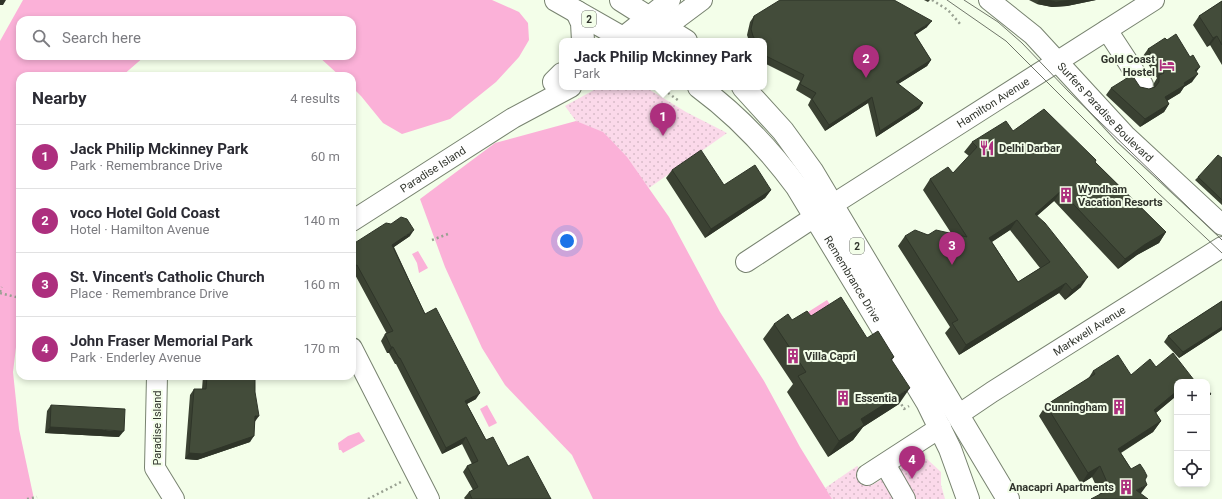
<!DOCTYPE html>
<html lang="en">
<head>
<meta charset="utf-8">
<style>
  :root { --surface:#fff; --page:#f7f7f7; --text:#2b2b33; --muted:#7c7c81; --line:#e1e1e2; --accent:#ad2f7e }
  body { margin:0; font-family:Roboto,sans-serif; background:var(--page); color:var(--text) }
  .controls { position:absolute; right:12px; bottom:12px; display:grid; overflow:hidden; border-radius:8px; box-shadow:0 2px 6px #0003 }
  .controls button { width:36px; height:36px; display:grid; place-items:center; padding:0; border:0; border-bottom:1px solid var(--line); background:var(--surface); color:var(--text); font:20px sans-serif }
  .you { position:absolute; left:567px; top:241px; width:14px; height:14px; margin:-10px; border:3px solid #fff; border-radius:50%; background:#1a73e8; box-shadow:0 0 0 6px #1a73e833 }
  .badge { display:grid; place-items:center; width:26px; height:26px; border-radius:50%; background:var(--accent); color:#fff; font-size:13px; font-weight:700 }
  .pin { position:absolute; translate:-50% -33px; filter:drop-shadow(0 1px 2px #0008) }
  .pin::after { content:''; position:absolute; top:21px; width:14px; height:12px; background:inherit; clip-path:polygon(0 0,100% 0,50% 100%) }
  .popup { position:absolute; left:559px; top:38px; width:208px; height:52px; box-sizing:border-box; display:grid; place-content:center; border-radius:8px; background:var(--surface); filter:drop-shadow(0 1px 3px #0005); font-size:13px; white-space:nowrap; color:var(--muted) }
  .popup b { font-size:15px; color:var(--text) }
  .popup::after { content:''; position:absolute; left:50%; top:100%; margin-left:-8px; border:8px solid transparent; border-top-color:var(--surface) }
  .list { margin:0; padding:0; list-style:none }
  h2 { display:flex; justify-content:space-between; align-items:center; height:52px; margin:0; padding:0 16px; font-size:17px }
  h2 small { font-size:13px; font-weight:400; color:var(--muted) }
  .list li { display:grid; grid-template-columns:26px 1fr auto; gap:12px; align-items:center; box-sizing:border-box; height:64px; padding:0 16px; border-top:1px solid var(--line) }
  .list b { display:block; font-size:15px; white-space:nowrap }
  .list p { margin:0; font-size:13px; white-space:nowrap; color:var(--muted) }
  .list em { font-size:13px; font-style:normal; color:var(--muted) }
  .icon { flex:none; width:22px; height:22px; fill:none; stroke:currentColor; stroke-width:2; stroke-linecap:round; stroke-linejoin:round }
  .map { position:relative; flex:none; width:1222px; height:499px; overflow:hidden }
  .search { position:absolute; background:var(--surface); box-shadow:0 2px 6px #0003; left:16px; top:16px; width:340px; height:44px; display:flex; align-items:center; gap:10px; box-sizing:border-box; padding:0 14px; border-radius:12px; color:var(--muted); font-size:15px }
  .panel { position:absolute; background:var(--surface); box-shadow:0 2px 6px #0003; left:16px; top:72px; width:340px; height:308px; border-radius:12px }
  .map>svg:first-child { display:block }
  .park { fill:url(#park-dots) }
  .water { fill:#fbb1d8 }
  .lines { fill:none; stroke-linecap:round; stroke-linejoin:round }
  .minor-casing { stroke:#788370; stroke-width:22 }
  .highway-casing { stroke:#788370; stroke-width:24 }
  .path { stroke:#99a192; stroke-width:2.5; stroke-dasharray:2 3; stroke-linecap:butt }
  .minor { stroke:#fff; stroke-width:20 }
  .highway { stroke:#fff; stroke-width:22 }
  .tram { stroke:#6f7569; stroke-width:1 }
  .wall { fill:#3a4132; fill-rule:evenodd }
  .shaded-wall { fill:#2f3529 }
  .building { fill:#434c3a; stroke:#2f3529; fill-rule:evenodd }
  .labels { text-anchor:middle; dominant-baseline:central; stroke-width:4; stroke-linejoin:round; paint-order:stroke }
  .shield { fill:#f3fee9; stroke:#6b7165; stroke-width:1 }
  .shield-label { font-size:10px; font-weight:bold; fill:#31352d }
  .poi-label { font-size:11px; font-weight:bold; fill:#31352d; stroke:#f3fee9; text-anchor:start }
  .street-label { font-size:11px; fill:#31352d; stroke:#f3fee9 }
</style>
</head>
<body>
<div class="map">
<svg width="1222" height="499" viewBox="0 0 1222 499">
  <defs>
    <pattern id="park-dots" width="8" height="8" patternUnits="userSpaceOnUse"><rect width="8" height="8" fill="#fbd9ea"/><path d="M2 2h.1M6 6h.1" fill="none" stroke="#d8bbc9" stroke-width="1.8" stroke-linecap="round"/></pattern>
  </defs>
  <rect width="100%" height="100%" fill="#f3fee9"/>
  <path class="park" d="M603 87H645L686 112 727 133 649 188 610 140 576 121 565 106 594 90Z
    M927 459 941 472V485L945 499H832L825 488 857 466 872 485 910 462Z"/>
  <path class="water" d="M23 0H492L519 12 528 23 529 40 519 57 496 82 450 119 402 134 383 123 361 96 352 87V76H340L318 56H352V20H20V56H145L122 76H20V314L13 372 19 429 34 499H0V41Z
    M576 121 603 132 610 139 627 157 669 217 720 312 764 381 800 447 832 499H593L572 455 505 385 482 348 445 267 420 199 495 143Z
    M418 251 428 268 419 273 417 263 412 254Z
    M827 300 831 306 811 317 805 314Z
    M487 405 497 423 489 427 480 409Z
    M359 432 365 441 343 453 341 450H339L338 443 348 436Z"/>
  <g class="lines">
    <g class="minor-casing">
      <g id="minor">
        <path id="s1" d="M989 0 1033 35 1125 135 1222 225"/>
        <path d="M1107 30 1143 85"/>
        <path d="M618 41 670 0"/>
        <path d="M647 41 702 0"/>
        <path id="s2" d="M832 205 1154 0"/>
        <path id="s3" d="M352 221 513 118 571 87"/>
        <path d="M746 262 816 216"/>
        <path d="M352 348 429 499"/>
        <path d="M157 376 155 468 174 499"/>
        <path id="s4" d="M958 415 992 392 1222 247"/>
        <path d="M885 464 905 499"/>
        <path d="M867 475 941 427"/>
      </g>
    </g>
    <g class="highway-casing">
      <g id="highway">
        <path d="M556 0 628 41"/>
        <path d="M621 0 686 41"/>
        <path d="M577 12 582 23 583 41"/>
        <path d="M554 82 562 74"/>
        <path id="s5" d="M699 87C737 115 769 149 797 187L927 402 950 449 968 499"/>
        <path d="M743 87 783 131 812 171 1008 499"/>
      </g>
    </g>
    <path class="path" d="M932 0 948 10 961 25
      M660 87 679 101
      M432 240 448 234
      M0 292 2 287
      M0 293 20 298
      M899 400 904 409 909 406
      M27 499 37 497
      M368 499 401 482"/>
    <use href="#minor" class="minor"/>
    <use href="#highway" class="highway"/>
    <path class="tram" d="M947 0 1006 41 1157 192 1222 253
      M964 0 998 22 1022 43 1068 91 1222 240"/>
  </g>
  <path class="wall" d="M924 0H930L928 2Z
    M1029 0H1096L1067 6 1052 7 1037 4Z
    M1222 1V65L1210 45 1207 47 1193 25 1199 16Z
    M754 16 927 27 915 35 931 60 927 66 898 84 923 103 919 109 876 137 868 103 825 131 808 105 811 99 796 90 800 81 764 63V41H749L747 35 750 22Z
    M1167 40 1196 72 1192 82 1184 87 1180 93 1167 101 1169 104 1164 112 1140 127 1106 95 1111 88 1140 87 1149 89 1154 87V83L1157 78 1143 56 1148 49Z
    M1013 131 1096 160 1095 162 1166 232 1159 243 1137 255 1118 269 1054 201 1037 216 1081 287 1065 300 1059 293 959 355 945 333 950 327 898 246 905 236 951 233 923 190 930 179 953 173 969 156 964 152 972 142ZM1010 230 1040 268 1018 282 992 242Z
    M1222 158V205L1195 180 1198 177Z
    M672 170 724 185 771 190 765 198 705 238 666 178Z
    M410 236 394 247 425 314 476 399 467 404 486 440 508 466 551 499H465L464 498 469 492 473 490 463 472 467 466 472 464 462 444 442 454 396 364H395L389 353H387L381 341 385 334H387L353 271H352V245Z
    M1222 301V330L1179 358 1164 342 1168 336Z
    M811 316 867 338 894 357 892 360 899 404 863 427 853 440 828 457 787 392 793 384 763 339 774 324Z
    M1156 367 1194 380 1193 382H1177V399H1176L1175 397 1156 413 1161 421 1153 432 1121 453 1131 469 1147 476 1100 494 1092 477 1081 484 1039 416 1046 405 1088 379 1093 371 1131 375Z
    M203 376H255V422L250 442 197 460 185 459 190 395 194 389H202Z
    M51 405 119 437 45 433 47 411Z"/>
  <path class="shaded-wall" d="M0 0H6L3 5H0Z
    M1039 0H1096L1067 6 1052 7 1037 4Z
    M932 21 927 27 909 39 914 33Z
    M1217 36 1210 45 1207 47 1213 38Z
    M931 60 927 66 892 88 896 82Z
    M1200 67 1195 74V70Z
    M1198 74 1192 82 1184 87 1180 93 1160 105 1165 97 1184 83Z
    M872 97 868 103 825 131 829 125Z
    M923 103 919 109 876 137 880 131Z
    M1169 104 1164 112 1140 127 1145 119Z
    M771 190 765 198 705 238 711 229Z
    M1061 191 1054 201 1027 224 1035 214Z
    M1017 220 1010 230 982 248 989 238Z
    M414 230 410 236 388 251 392 245Z
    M1166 232 1159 243 1137 255 1118 269 1125 259 1144 245Z
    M357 265 353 271H352V270L354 266Z
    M1088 277 1081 287 1065 300 1072 290Z
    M1066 283 1059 293 959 355 966 345Z
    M1222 327V330L1179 358 1183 352Z
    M391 347H393L389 353H387Z
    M910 388 899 404 863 427 853 440 828 457 839 441 861 419Z
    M1177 391V394L1175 397 1146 421 1154 410Z
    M480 393 476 399 461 407 465 401Z
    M255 416H259L254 423Z
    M1161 421 1153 432 1110 459 1118 449Z
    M50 427 124 431 119 437 45 433Z
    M254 436 250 442 197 460 185 459 189 453Z
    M466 437 462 444 442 454 446 448Z
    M1100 466 1092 477 1081 484 1088 473Z
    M1147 485 1139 496 1136 490Z"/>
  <path class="building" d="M780 0H894L932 21 914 33 931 60 896 82 923 103 880 131 872 97 829 125 812 99 816 93 800 84 804 75 766 56 764 53V41H756L753 36 751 29 754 16Z
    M1047 0H1074L1056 2Z
    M1222 1V45L1217 36 1213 38 1199 16Z
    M1176 34 1190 57 1193 55 1200 67 1195 70 1198 74 1184 83 1185 85 1165 97 1169 104 1145 119 1111 88 1132 75 1140 87 1149 89 1155 87 1159 82V75L1164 73 1148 49 1165 38 1167 40Z
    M1044 109 1096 160 1095 162 1166 232 1144 245 1125 259 1061 191 1035 214 1045 223 1088 277 1072 290 1066 283 966 345 952 323 958 320 905 236 915 230 928 235 936 230 967 237 930 179 948 167 953 173 977 147 972 142 1006 121 1013 131ZM1017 220 1050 262 1018 282 989 238Z
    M701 150 724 185 755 165 771 190 711 229 672 170Z
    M1218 155 1222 158V200L1198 177Z
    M401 217 407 219 414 230 392 245 425 314 436 308 480 393 465 401 486 440 493 437 508 466 528 456 551 499H472L469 492 478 487 467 466 478 461 466 437 446 448 400 358H399L393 347H391L385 334 393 331 357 265 354 266 352 262V245L353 244 386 223 391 224Z
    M841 297 867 338 878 331 894 357 891 359 910 388 861 419 864 425 839 441 798 376 806 372 774 324 788 314 792 320 807 311 811 316Z
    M1222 301V327L1183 352 1168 336Z
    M1173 353 1194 380 1192 382H1177V391L1154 410 1161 421 1118 449 1131 469 1140 464 1144 470 1147 476 1145 480 1147 485 1136 490 1148 499H1091L1110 489 1100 466 1088 473 1046 405 1095 374 1093 371 1118 355 1131 375 1150 359 1156 367Z
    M207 376H255V392L259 416H255L254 436 202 454 189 453 194 389H206Z
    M1207 389 1211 394 1207 397Z
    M51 405 125 409 124 431 50 427Z"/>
  <defs>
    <g id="hotel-bare" transform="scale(1.2)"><path d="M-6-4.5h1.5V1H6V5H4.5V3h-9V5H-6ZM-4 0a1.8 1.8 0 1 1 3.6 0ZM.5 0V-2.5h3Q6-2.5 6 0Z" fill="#ad2f7e" stroke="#f3fee9" stroke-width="2.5" paint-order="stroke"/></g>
    <g id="restaurant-bare" transform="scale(1.2)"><path d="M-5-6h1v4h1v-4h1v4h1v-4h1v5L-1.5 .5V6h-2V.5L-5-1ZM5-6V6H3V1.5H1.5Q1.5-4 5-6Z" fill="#ad2f7e" stroke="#f3fee9" stroke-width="2.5" paint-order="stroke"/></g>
    <g id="building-bare" transform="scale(1.2)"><path d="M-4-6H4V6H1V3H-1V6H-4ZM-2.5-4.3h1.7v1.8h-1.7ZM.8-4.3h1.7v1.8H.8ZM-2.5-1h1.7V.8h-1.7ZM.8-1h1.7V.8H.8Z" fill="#ad2f7e" stroke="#f3fee9" stroke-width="2.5" paint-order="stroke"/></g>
  </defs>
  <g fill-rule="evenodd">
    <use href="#hotel-bare" x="1167" y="65"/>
    <use href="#restaurant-bare" x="987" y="148"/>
    <use href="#building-bare" x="1066" y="195"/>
    <use href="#building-bare" x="793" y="356"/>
    <use href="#building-bare" x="843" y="398"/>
    <use href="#building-bare" x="1119" y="407"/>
    <use href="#building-bare" x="1126" y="487"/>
  </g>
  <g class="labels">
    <g class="shield">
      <rect x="582" y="11" width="14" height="16" rx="3"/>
      <rect x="850" y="238" width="14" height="16" rx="3"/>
    </g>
    <g class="shield-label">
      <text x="589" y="19">2</text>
      <text x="857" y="246">2</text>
    </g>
    <g class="poi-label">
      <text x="1155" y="59" text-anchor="end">Gold Coast<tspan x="1155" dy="13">Hostel</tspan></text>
      <text x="999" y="148">Delhi Darbar</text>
      <text x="1078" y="189">Wyndham<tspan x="1078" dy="13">Vacation Resorts</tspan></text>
      <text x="805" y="356">Villa Capri</text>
      <text x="855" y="398">Essentia</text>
      <text x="1107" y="407" text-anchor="end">Cunningham</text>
      <text x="1114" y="487" text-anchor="end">Anacapri Apartments</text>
    </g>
    <g class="street-label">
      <text stroke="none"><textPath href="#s2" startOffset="191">Hamilton Avenue</textPath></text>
      <text stroke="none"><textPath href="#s1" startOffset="162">Surfers Paradise Boulevard</textPath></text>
      <text stroke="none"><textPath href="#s3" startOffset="96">Paradise Island</textPath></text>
      <text stroke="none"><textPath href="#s5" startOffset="248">Remembrance Drive</textPath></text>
      <text stroke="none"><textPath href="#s4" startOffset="156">Markwell Avenue</textPath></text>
      <text transform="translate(157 428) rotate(-90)">Paradise Island</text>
    </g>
  </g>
</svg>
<div class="controls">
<button>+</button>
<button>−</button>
<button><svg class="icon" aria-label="locate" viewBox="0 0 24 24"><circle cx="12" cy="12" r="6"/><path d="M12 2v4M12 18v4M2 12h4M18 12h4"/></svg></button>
</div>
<div class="you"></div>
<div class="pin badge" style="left:663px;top:136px">1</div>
<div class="popup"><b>Jack Philip Mckinney Park</b>Park</div>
<div class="pin badge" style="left:866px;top:78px">2</div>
<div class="pin badge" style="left:952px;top:265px">3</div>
<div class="pin badge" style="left:912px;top:479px">4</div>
<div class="search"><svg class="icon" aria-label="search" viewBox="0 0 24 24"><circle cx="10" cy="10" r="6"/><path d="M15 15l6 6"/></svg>Search here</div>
<section class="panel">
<h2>Nearby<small>4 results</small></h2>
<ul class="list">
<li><span class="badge">1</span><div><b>Jack Philip Mckinney Park</b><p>Park · Remembrance Drive</p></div><em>60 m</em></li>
<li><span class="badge">2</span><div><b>voco Hotel Gold Coast</b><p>Hotel · Hamilton Avenue</p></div><em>140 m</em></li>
<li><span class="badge">3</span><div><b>St. Vincent's Catholic Church</b><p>Place · Remembrance Drive</p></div><em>160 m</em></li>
<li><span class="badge">4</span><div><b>John Fraser Memorial Park</b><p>Park · Enderley Avenue</p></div><em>170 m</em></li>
</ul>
</section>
</div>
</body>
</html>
